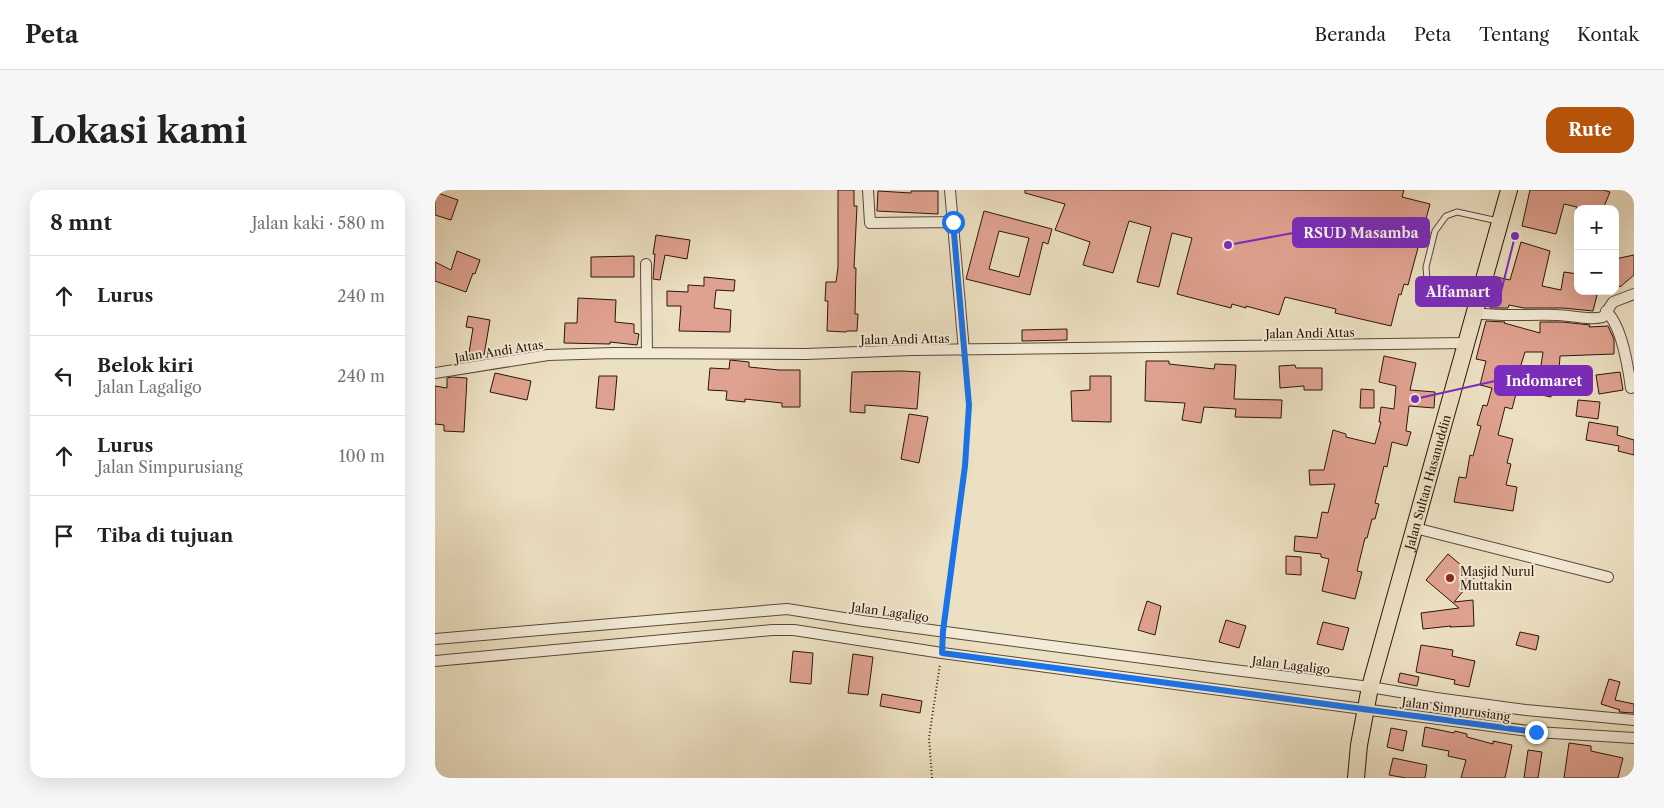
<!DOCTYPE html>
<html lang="id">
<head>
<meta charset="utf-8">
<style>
  :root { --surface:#fff; --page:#f6f6f6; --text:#222; --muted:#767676; --line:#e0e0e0; --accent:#b45309 }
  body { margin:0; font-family:"Libre Caslon Text",serif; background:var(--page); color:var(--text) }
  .controls { position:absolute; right:15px; top:15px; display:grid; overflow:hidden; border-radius:10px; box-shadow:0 5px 20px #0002 }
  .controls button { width:45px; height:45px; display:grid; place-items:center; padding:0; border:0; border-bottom:1px solid var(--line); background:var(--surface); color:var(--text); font:25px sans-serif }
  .stop { position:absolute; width:15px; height:15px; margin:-11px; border:4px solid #1a73e8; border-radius:50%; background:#fff }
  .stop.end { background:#1a73e8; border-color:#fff; box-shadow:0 1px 5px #0008 }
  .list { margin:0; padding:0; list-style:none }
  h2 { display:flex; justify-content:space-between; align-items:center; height:65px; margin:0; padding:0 20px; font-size:21px }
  h2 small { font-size:16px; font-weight:400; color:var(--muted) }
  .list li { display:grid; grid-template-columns:32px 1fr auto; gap:15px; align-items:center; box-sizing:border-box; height:80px; padding:0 20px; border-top:1px solid var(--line) }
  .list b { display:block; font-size:19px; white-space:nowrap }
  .list p { margin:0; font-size:16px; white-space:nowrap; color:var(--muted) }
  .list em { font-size:16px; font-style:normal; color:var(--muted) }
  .icon { flex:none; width:28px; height:28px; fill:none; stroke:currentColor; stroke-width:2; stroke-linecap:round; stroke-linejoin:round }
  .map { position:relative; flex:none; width:1199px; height:588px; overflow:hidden; border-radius:15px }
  header { display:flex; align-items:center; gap:30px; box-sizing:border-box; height:70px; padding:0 25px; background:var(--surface); border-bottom:1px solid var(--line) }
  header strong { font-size:24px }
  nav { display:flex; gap:28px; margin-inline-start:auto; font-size:18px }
  .intro { display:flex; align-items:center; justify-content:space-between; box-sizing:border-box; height:120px; padding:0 30px }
  h1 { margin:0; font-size:35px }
  .button { padding:12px 22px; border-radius:15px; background:var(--accent); color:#fff; font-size:18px; font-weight:700 }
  main { display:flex; gap:30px; padding:0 30px }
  aside { flex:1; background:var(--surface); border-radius:15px; box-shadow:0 5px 20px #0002 }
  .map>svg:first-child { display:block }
  .building { fill:#e0a290; stroke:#2b160a; fill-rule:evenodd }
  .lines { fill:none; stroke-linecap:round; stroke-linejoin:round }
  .service-casing { stroke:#5b4838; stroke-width:7 }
  .minor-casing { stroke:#5b4838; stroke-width:12 }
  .trunk-casing { stroke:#2b160a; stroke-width:18 }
  .path { stroke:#2b160a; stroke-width:2; stroke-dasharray:1 2.5; stroke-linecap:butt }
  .service { stroke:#f3ebd7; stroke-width:5 }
  .minor { stroke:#f3ebd7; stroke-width:10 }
  .trunk { stroke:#ece0c2; stroke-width:16 }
  .route { stroke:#1a73e8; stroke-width:6 }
  .poi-dot { fill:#8f2418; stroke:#f3ebd7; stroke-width:2 }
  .labels { text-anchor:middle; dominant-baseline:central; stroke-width:4; stroke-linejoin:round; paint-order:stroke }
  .street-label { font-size:12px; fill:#2b160a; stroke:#f3ebd7 }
  .poi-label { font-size:12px; fill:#2b160a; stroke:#f3ebd7; text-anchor:start }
  .leader { fill:none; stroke:#7b2cbf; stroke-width:2 }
  .callout-dot { fill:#7b2cbf; stroke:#f3ebd7; stroke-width:2 }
  .callout { fill:#7b2cbf; stroke:#7b2cbf; stroke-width:2 }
  .callout-label { font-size:14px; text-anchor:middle; font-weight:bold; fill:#fff }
</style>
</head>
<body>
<header>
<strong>Peta</strong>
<nav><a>Beranda</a><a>Peta</a><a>Tentang</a><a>Kontak</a></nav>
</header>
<div class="intro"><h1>Lokasi kami</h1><a class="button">Rute</a></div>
<main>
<aside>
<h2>8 mnt<small>Jalan kaki · 580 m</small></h2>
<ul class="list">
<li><svg class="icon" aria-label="ahead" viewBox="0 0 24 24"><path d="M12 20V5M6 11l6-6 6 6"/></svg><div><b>Lurus</b></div><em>240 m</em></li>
<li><svg class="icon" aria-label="left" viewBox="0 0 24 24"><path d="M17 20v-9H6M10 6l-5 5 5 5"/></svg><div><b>Belok kiri</b><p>Jalan Lagaligo</p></div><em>240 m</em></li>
<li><svg class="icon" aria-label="ahead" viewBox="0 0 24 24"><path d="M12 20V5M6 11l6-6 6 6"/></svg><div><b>Lurus</b><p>Jalan Simpurusiang</p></div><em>100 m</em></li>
<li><svg class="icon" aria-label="arrive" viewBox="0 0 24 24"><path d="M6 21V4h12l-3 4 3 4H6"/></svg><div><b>Tiba di tujuan</b></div></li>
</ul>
</aside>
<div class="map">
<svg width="1199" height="588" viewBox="0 0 1199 588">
  <rect width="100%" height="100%" fill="#ece0c2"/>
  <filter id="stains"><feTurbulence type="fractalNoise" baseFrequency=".004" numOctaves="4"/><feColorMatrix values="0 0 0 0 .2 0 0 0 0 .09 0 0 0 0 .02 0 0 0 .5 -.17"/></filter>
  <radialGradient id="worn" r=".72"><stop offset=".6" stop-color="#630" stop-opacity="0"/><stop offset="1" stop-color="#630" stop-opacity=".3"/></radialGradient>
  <path class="building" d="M403 0H419V16H422L419 78H421L420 124H423L422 141H412L411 142 392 141 393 111H390L391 92H401L403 77Z
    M590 0H969L967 7 995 14 988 40 995 42 992 56 984 54 973 95 969 94 966 105 964 104 956 136 900 123 901 119 850 107 844 125 811 116V118L797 114 796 118 742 104 757 48 737 43 724 97 702 92 716 37 694 31 678 83 648 75 655 52 620 40 630 14 590 3Z
    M1095 0H1168L1175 2 1168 19H1141L1142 17 1129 14 1121 44 1087 36Z
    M443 1 476 3V1H503V24L442 21Z
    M0 2 23 10 16 30 0 25Z
    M549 21 617 39 613 54 608 52 595 105 531 89ZM564 41 594 48 584 87 554 79Z
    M221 45 255 50 252 69 230 65 225 90 218 89 220 64H218Z
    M1086 52 1115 61 1107 96 1126 100 1129 82 1143 84V101L1162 105 1158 121 1128 118H1089L1074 115 1073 118H1055L1062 87 1075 90Z
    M22 61 45 70 40 84 38 83 31 102 0 91V72L16 80Z
    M1199 65V85L1185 97 1180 91V69Z
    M199 66V87H156V67Z
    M269 87 300 90 299 101 281 100 279 118 296 120 295 142 244 141 246 116H232V101L253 102V95L269 96Z
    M143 108 181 110 180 132 199 134V143L204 144 202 155 175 152V154L129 153 130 133H142Z
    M33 126 55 130 49 165 34 163 38 138 31 137Z
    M1051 131 1070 132 1069 133 1105 143V132H1127L1155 135 1154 137 1173 136 1179 149V164L1125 166 1124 181 1122 180 1116 207 1082 200 1077 219 1070 217 1063 245 1078 249 1072 273 1076 274 1071 295 1082 297 1078 321 1019 312 1024 287 1031 288 1035 265 1038 266 1046 236 1042 235 1048 215 1052 216 1057 198 1045 195 1051 171 1041 169ZM1090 162H1108L1105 182 1085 178Z
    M632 139V150L587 151V140Z
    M949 166 981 173 975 200 1000 202 999 218 974 216 971 241 976 242 972 256 957 252 952 277 949 276 940 313 944 314 940 329H937L932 348H930L922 381 927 382 920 409 887 401 894 369 886 367V364L859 361 860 346 882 348 887 322 893 323 900 294 875 295 874 280H889L898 240 911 244V247L940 254 946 232H944L946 217 959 219 961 196 944 192Z
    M295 170 314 172V177L344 180H365V217H347V213L310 209V212L291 210 292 201 273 200 275 178 294 179Z
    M711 171H734V174L779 179 780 174 801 175 799 209 847 210 846 228 800 227 801 219 769 217 766 233 747 230 750 213 710 211Z
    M860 175 861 178H887V200H869V196L845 198 844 176Z
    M467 181 485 182 482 219 430 215V223L415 222 417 182Z
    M1185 182 1188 200 1164 204 1161 185Z
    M60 183 96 191 92 210 55 202Z
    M164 186H182L179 220 161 218Z
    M655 186H676V232L637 231 636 201 655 200Z
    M17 187 32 188 29 242 9 241V235L0 234V196L12 198V188Z
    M926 199 939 200V218H925Z
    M1143 210 1165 212 1163 229 1141 226Z
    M474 224 493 227 484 273 466 269Z
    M1154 232 1183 237 1182 245 1199 250V265L1183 261 1184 256 1151 250Z
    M1013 364 1040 387 1019 412 1038 410 1039 436 1015 437 1016 436 988 439 986 423 1024 418 991 390Z
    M851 366 866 367V385L851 384Z
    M712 411 726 416 720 445 703 440Z
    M791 430 811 436 804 458 784 452Z
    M888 432 914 438 908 460 882 454Z
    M1085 442 1104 446 1101 460 1081 455Z
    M986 455 1018 460 1017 466 1040 471 1034 497 1019 494 1020 490 981 482Z
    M358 461 378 463 376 494 355 492Z
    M418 464 438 467 433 505 413 503Z
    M965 483 984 487 982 496 963 492Z
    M1174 489 1185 492 1180 510 1199 514V523L1184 522 1185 520 1166 514Z
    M447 504 487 511 485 523 445 516Z
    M990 537 1019 543 1020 541 1032 544V547L1058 554V551L1077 555 1070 588H1026L1031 570 1013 566 1014 561 987 556Z
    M956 538 972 541 968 561 952 557Z
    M1134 553 1156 556V561L1188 568 1183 588H1129Z
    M1093 560 1107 562 1103 588H1089Z
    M958 568 992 575 990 588H971L954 585Z"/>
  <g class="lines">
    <g class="service-casing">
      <path id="service" d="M1040 110 1008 102 998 97 992 90 991 77 1000 41 1011 26 1022 22 1063 31"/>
    </g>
    <g class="minor-casing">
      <path id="minor" d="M433 0 435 33 518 32
        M515 0 529 161
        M211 74 212 163
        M1171 121C1187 136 1193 176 1196 198
        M1040 123C1068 127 1094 124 1122 125 1137 125 1153 131 1168 127L1178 112 1199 104
        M0 183 113 165 179 163 371 164 477 160 1031 153
        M980 338 1173 387
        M0 449 352 419 428 431 791 479 935 497 1001 508 1091 520 1199 530
        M0 471 337 440H359L507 463 1101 542 1199 548"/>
    </g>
    <g class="trunk-casing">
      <g id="trunk">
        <path id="s1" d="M921 588 924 555 935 497 1074 0"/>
      </g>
    </g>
    <path class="path" d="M509 432 530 276 533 215 530 171
      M497 588 494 548 505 474"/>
    <use href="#service" class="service"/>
    <use href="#minor" class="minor"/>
    <use href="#trunk" class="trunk"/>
  </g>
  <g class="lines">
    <path class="route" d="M518 32 534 215 530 276 508 441 507 463 1101 542"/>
  </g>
  <circle class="poi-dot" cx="1015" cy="388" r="5"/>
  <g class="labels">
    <g class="street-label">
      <text transform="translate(875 143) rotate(-1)">Jalan Andi Attas</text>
      <text transform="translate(470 149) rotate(-1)">Jalan Andi Attas</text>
      <text transform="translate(64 161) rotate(-9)">Jalan Andi Attas</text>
      <text stroke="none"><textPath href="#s1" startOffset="305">Jalan Sultan Hasanuddin</textPath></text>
      <text transform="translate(455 422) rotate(8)">Jalan Lagaligo</text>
      <text transform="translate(856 475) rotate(7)">Jalan Lagaligo</text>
      <text transform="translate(1021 519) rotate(8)">Jalan Simpurusiang</text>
    </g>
    <g class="poi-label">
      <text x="1025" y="381">Masjid Nurul<tspan x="1025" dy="14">Muttakin</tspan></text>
    </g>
  </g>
  <path class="leader" d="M793 55L858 43M1080 46L1066 102M980 209L1060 191"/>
  <g class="callout-dot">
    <circle cx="793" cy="55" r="5"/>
    <circle cx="1080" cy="46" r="5"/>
    <circle cx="980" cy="209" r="5"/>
  </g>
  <g class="callout">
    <rect x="858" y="28" width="136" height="29" rx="5"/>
    <rect x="981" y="87" width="85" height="29" rx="5"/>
    <rect x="1060" y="176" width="97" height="29" rx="5"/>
  </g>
  <g class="callout-label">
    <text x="926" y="48">RSUD Masamba</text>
    <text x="1023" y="107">Alfamart</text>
    <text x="1109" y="196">Indomaret</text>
  </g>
  <rect width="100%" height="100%" filter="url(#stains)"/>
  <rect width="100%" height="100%" fill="url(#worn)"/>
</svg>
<div class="controls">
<button>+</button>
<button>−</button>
</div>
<div class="stop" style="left:518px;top:32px"></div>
<div class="stop end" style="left:1101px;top:542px"></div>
</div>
</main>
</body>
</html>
